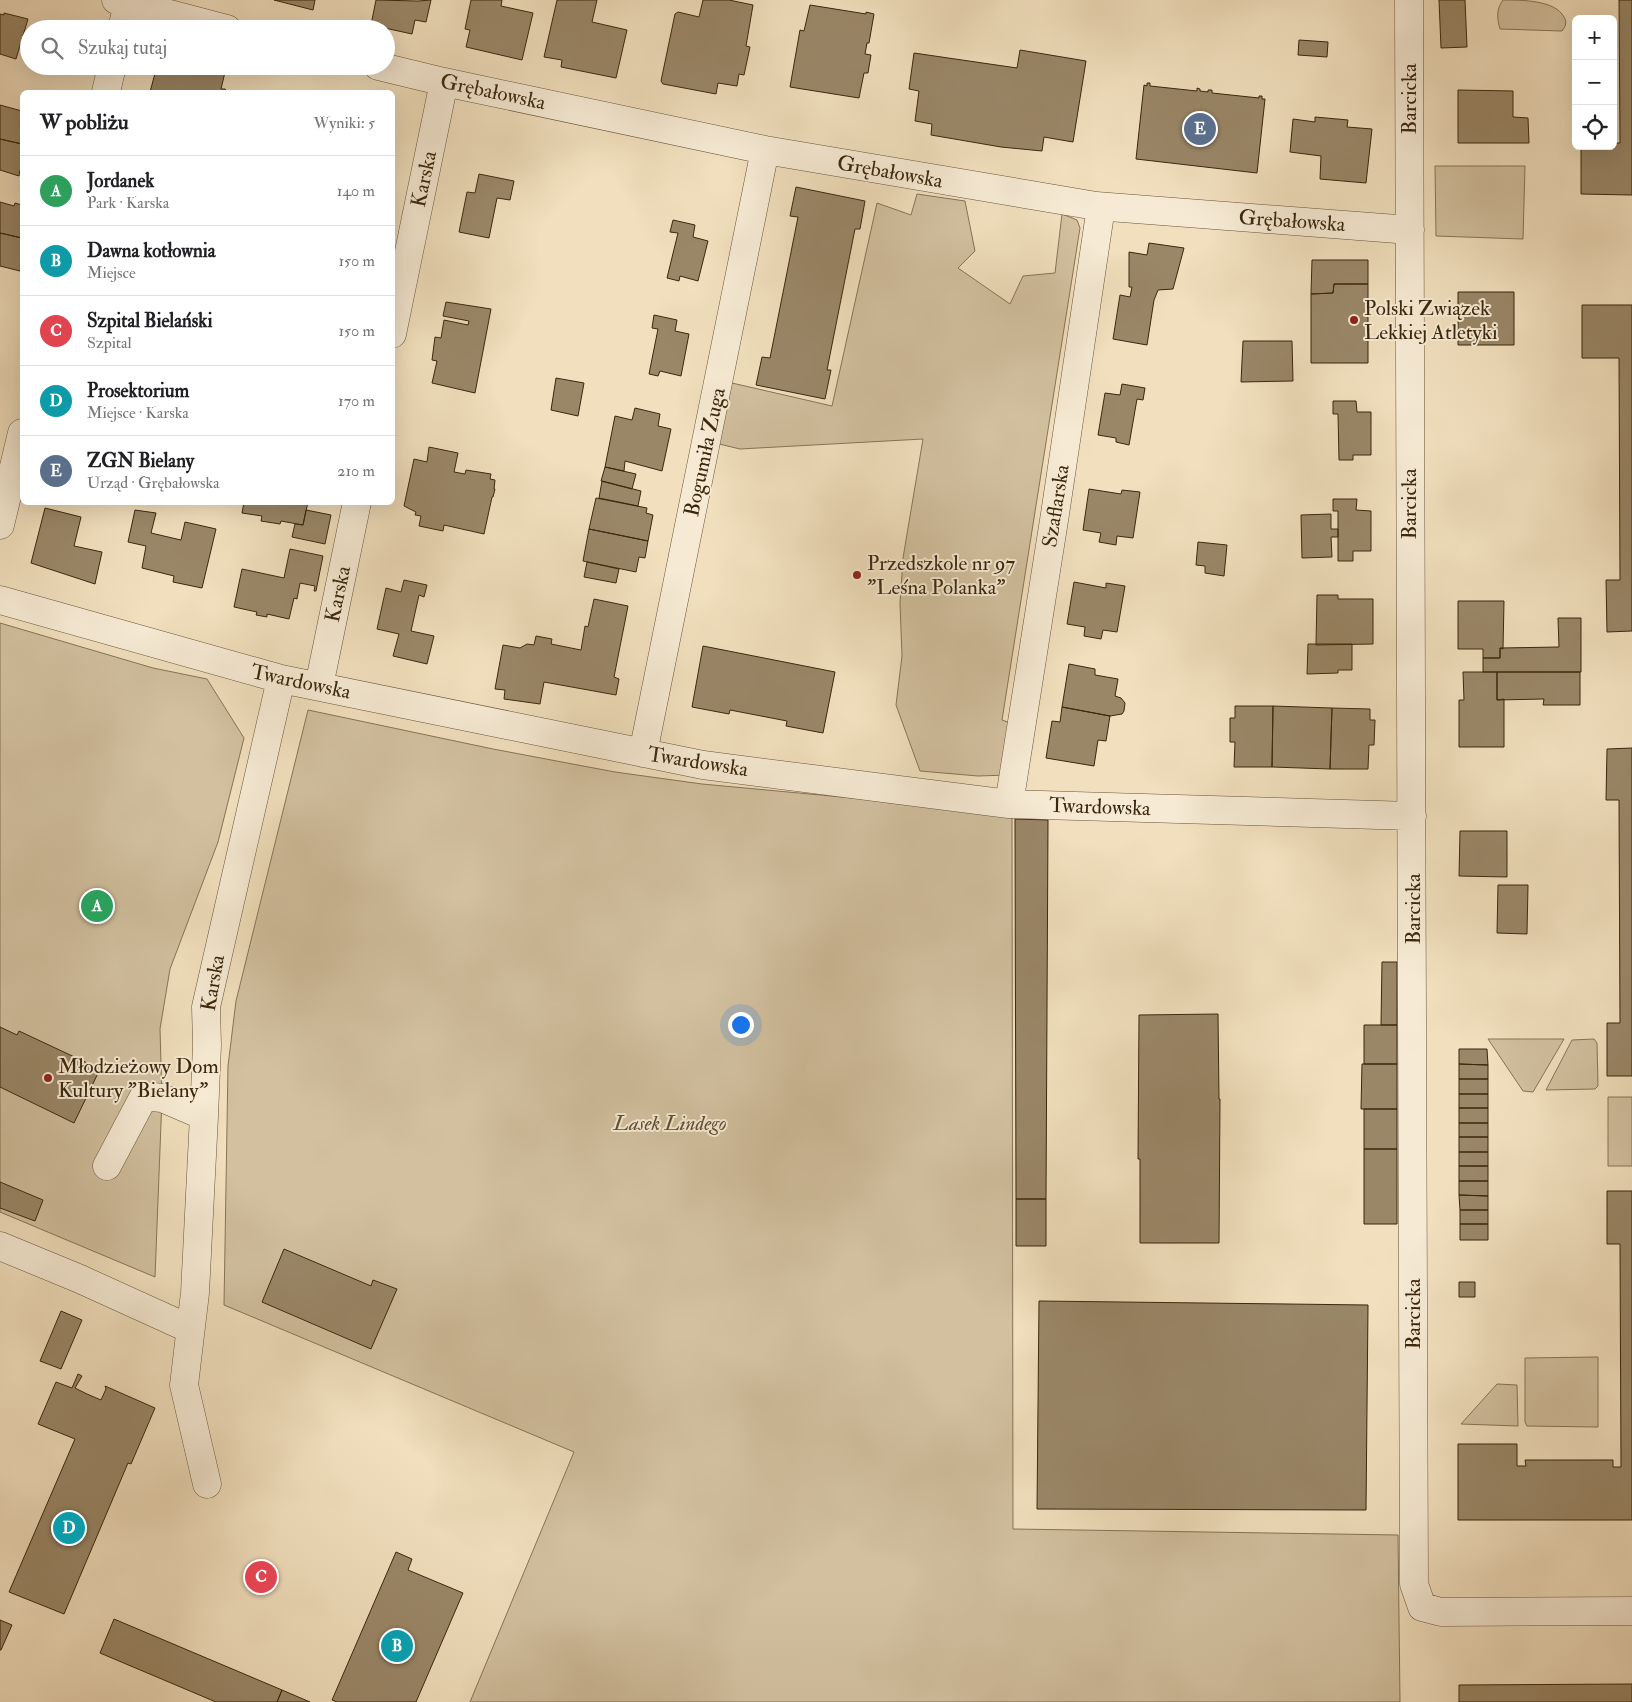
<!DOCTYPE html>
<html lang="pl">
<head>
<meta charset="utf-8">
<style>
  :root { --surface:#fff; --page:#f6f6f6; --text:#202124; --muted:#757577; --line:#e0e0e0; --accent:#ea580c }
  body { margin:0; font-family:"IM FELL Double Pica",serif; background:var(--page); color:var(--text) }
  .controls { position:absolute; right:15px; top:15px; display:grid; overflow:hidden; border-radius:8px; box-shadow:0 5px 20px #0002 }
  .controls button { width:45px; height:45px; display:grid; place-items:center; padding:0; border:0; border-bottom:1px solid var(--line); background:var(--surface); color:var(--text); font:25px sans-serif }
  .you { position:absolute; left:740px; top:1024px; width:18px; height:18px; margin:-12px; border:4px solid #fff; border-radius:50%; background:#1a73e8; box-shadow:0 0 0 8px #1a73e833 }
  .badge { display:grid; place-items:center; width:32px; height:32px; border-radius:50%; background:var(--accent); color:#fff; font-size:16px; font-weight:700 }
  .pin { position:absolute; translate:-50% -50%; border:2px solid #fff; box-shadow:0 1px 5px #0006 }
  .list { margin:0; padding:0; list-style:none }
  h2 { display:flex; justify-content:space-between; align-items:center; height:65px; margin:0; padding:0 20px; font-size:21px }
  h2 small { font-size:16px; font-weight:400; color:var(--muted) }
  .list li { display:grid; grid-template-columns:32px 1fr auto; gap:15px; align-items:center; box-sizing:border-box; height:70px; padding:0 20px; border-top:1px solid var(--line) }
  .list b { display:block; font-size:19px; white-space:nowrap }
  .list p { margin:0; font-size:16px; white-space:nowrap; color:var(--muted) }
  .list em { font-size:16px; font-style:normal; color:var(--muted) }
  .icon { flex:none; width:28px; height:28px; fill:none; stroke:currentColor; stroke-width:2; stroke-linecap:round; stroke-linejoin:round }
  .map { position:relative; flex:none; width:1632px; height:1702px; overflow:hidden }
  .search { position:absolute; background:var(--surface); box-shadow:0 5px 20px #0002; left:20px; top:20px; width:375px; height:55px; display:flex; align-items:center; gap:12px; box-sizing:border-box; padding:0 18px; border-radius:28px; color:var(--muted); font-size:19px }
  .panel { position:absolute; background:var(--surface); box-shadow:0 5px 20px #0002; left:20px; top:90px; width:375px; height:415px; border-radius:8px }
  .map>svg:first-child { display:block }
  .green { fill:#d2c09f; stroke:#867456 }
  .building { fill:#9a8768; stroke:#3b270c }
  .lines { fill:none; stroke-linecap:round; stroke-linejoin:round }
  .minor-casing { stroke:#685538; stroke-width:29 }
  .minor { stroke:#f6ead4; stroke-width:28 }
  .poi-dot { fill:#8f2418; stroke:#f6ead4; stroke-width:2 }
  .labels { text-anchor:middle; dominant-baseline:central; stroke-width:4; stroke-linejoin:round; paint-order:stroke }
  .street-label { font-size:21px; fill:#3b270c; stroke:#f6ead4 }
  .poi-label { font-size:21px; fill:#3b270c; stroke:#f6ead4; text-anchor:start }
  .park-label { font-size:21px; font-style:italic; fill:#614d31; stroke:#f6ead4 }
</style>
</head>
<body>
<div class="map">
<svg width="1632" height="1702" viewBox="0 0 1632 1702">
  <rect width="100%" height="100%" fill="#f1dfbd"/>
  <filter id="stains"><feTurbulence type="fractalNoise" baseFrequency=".004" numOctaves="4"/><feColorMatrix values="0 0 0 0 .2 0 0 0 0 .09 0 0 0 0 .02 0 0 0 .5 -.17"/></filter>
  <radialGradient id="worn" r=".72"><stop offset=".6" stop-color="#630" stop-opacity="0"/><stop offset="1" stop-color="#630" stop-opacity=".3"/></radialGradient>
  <path class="green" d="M1503 0C1522 0 1555 0 1564 17 1567 22 1566 26 1562 31L1500 29C1497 19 1496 9 1503 0Z
    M1435 166H1525L1523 239 1436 236Z
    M917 194 965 201 975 251 958 268 1010 304 1023 276 1055 273 1062 214 1077 220 1080 228 1002 720 1013 724 1008 775 978 776 920 771 896 705 902 656 900 603 903 558 923 439 740 449 715 443 732 383 832 406 877 203 911 215Z
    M0 623 153 668 207 679 244 738 218 842 170 969 160 1029 162 1098 155 1277 0 1212Z
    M308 710 493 749 615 772 702 784 874 800 1012 816 1013 1529 1398 1535 1400 1702H470L574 1452 224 1305 228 1066 236 1001Z
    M1488 1039H1564L1533 1092 1523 1091Z
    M1594 1039 1597 1043 1598 1086 1595 1089 1546 1090 1572 1040Z
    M1608 1097H1632V1166H1608Z
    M1598 1357V1427L1527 1426 1525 1422V1358Z
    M1497 1384 1517 1385 1518 1426 1461 1424Z"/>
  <path class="building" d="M274 0H315L313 10Z
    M376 0 418 1 431 0 426 22 415 20 412 34 371 25Z
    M471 0H502L501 6 533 13 522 60 466 47 470 30 465 29Z
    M557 0H597L592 22 627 30 616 78 561 67 562 60 544 57Z
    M703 0H729L753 5 746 46 750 47 744 75 739 74 737 86 718 83 716 94 663 84 661 81 675 14 678 12 699 17Z
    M1439 0H1465L1467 47 1441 48Z
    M1619 0H1632V195L1581 194V146H1613V143H1620Z
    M810 5 866 14V12L874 14 869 43H867L865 54 871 55 868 73H864L859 98 790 87 800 30 804 31Z
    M4 13 28 19 16 59 0 54V14L4 15Z
    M1299 40 1328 42 1327 57 1298 55Z
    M1020 50 1086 61 1073 142 1044 137 1042 151 1001 147 931 135 932 124 915 121 919 91 909 89 914 53 1017 68Z
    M157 66H199L225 72 221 89H225L228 92H150Z
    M1147 83H1150V86L1197 91V88L1200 89V91L1208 92V90H1212V93L1259 98V96H1262V99H1265L1257 173 1136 159 1144 85 1147 86Z
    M1458 90 1513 91V117L1528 118 1529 143H1458Z
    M0 105 22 111V144L0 139Z
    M1315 117 1348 120 1347 127 1372 129 1366 183 1320 179 1321 156 1290 152 1293 119 1315 122Z
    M0 139 22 144V171L20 170 19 176 0 170Z
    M479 174 514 181 510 200 497 198 489 238 459 232 467 192 475 193Z
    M796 187 865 201 860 229H855L827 370H831L825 399 756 385 762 357 770 358 798 217 790 216Z
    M0 202 14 206 15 203 22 205V238L0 233Z
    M673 220 695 225 693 237 708 241 698 281 680 276 679 281 667 278 678 233 670 232Z
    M0 233 22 238V259L20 271 0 266Z
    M1149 243 1184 248 1173 289 1158 290 1154 300 1147 345 1113 339 1120 295 1130 297 1132 287H1129V252L1147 255Z
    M1312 260H1368V284H1334L1333 293 1311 294Z
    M1334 284H1368V363H1311V294L1333 293Z
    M1458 292H1514V345H1458Z
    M446 302 491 309 475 393 432 383 437 361 432 360 435 337 441 338 444 320 468 325 469 321 443 316Z
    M1582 305H1632V631L1607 632 1606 580H1620L1619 358H1582Z
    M654 315 677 320 675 331 689 334 681 376 660 371 658 376 649 374 658 329 652 328Z
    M1243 341H1292L1293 381 1241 382Z
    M556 378 584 383 578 416 551 410Z
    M1122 384 1145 388 1143 400 1137 399 1129 445 1116 442V438L1098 435 1105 393 1120 395Z
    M1333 401H1356L1357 412H1371V455H1353V460H1339L1338 414H1333Z
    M635 408 660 414 658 426 671 429 662 471 625 461 624 471 605 467 615 416 632 420Z
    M429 447 458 453 454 472 465 474 466 470 491 474 490 479 495 480 494 489H495L493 497H492L484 534 444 525 443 531 419 526 421 516 415 515 416 512 404 506 414 459 427 462Z
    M605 467 636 474 632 489 601 481Z
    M602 481 641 491 638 506 599 498Z
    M1089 489 1121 494 1122 490 1140 492 1133 538 1117 536 1116 545 1099 542 1101 533 1083 530Z
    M596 498 647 508 646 513 653 515 648 541 589 529Z
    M1333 499H1357L1356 510 1371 511V551H1353V561H1338V511H1333Z
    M244 502H308L303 525 281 521 280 524 261 521 262 516 242 513Z
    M45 508 81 517 74 546 102 552 95 584 31 563Z
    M135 510 156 513 151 533 181 540 185 522 216 529 202 588 173 582 174 576 142 568 146 546 128 542Z
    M306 510 331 515 325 544 292 537 295 524 303 525Z
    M1331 514V529H1338V537H1331L1332 557 1302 558 1301 515Z
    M589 529 648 541 645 558 639 557 636 572 583 561Z
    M1198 542 1227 545 1224 576 1205 573V566L1196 565Z
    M290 549 323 556 316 591H314L315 586 300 583 297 599 294 598 289 619 267 614V617L256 615 257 612 234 607 242 569 284 578Z
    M587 562 619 569 616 583 584 577Z
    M404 580 427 585 424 597 419 595 411 631 434 636 427 664 393 656 399 634 377 629 386 588 401 592Z
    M1074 582 1106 588V583L1125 586 1117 632 1103 630 1101 639 1084 636 1085 627 1067 624Z
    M1317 595H1338V599H1373V644L1316 645Z
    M594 599 628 606 614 677 619 679 616 695 544 682 540 704 504 699 505 690 495 689 503 645 520 648 527 644 534 645 536 636 552 639 551 644 581 650 585 626 588 627Z
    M1458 601H1504L1503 649 1500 648V658H1483V649H1458Z
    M1558 618H1581V672H1483V658H1500V648L1559 647Z
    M1308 644H1352V670H1338V673L1307 674Z
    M703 646 835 672 823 733 786 726 787 721 730 710 729 714 692 707Z
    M1069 664 1095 669V675L1118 679 1115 696 1121 698 1125 703 1124 711 1122 714 1110 716 1062 707Z
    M1463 672H1497V700L1504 699V747H1459V700H1464Z
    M1497 672H1580V705H1543L1544 699 1497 700Z
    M1235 706H1273L1272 767H1234L1235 742H1230V718H1235Z
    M1273 706 1332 708 1330 769 1272 767Z
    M1062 707 1110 716 1106 741 1098 740 1094 766 1046 758 1052 721 1060 722Z
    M1332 708 1370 709V720H1375L1374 745H1369L1368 769H1330Z
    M1632 748V1076H1607V1023H1620L1619 800H1606L1607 749Z
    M1015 819 1048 820 1046 1199H1016Z
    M1460 831H1507V877L1459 876Z
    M1498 885H1528L1527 934 1497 933Z
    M1382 962H1397V1025H1381Z
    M1218 1014 1219 1099H1220L1219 1243H1140V1159H1138L1139 1015Z
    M1364 1025H1397V1064H1364Z
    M0 1027 17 1035 19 1031 100 1069 74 1123 0 1087Z
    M1459 1049H1487L1488 1065 1459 1064Z
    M1362 1064H1397V1109H1361Z
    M1459 1064 1488 1065V1079H1459Z
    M1459 1079H1488V1094H1459Z
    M1459 1094H1488V1108H1459Z
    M1459 1108H1488V1123H1459Z
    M1364 1109H1397V1149H1364Z
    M1459 1123H1488V1137H1459Z
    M1459 1137H1488V1152H1459Z
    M1364 1149H1397V1224H1364Z
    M1459 1152H1488V1166H1459Z
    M1459 1166H1488V1181H1459Z
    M1459 1181H1488V1196L1459 1195Z
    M0 1182 43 1200 35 1221 0 1208Z
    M1607 1191H1632V1520H1458V1444H1517V1466H1526L1525 1460H1613V1467H1621L1620 1244H1607Z
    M1459 1195 1488 1196V1210H1460Z
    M1016 1199H1046V1246H1016Z
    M1460 1210H1488V1224H1460Z
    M1460 1224H1488V1240H1460Z
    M284 1249 371 1286 373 1280 397 1289 371 1349 262 1302Z
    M1459 1282H1475V1297H1459Z
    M1039 1301 1368 1305 1366 1510 1037 1509Z
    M61 1311 82 1320 61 1369 40 1361Z
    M78 1374 82 1376 75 1388 87 1394 101 1400 106 1389 105 1386 155 1408 131 1464 128 1463 64 1614 9 1592 75 1439 38 1424 56 1382 72 1388Z
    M396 1552 412 1559 408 1570 463 1593 416 1702H337L332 1700Z
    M114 1619 282 1690 277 1702H216L100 1653Z
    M0 1620 12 1625 1 1650H0Z
    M1632 1684V1702H1459V1685Z
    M282 1690 310 1702H277Z"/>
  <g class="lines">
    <g class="minor-casing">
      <path id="minor" d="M116 0 227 29
        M1409 0C1409 528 1413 1056 1414 1584L1422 1607 1441 1612 1632 1611
        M122 29 128 3
        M378 66 444 82 765 150 1096 206 1410 230
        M106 92 112 66
        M392 334 444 82
        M0 525 22 433
        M0 600 281 679 703 765 1009 804 1412 816
        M319 686 357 502
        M643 753 765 150
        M1009 804 1055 514 1101 207
        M107 1166 144 1096 162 1098 204 1116
        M0 1246 80 1279 190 1329
        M207 1484 184 1385 195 1293 204 1116 207 1045 206 1007 281 679"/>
    </g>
    <use href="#minor" class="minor"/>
  </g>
  <g class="poi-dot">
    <circle cx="1354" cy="320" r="5"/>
    <circle cx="857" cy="575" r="5"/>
    <circle cx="48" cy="1078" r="5"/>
  </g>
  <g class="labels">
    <g class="street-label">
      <text transform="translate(493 92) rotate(12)">Grębałowska</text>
      <text transform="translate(1409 99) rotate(-90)">Barcicka</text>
      <text transform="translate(890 172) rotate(10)">Grębałowska</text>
      <text transform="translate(424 179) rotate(-78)">Karska</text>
      <text transform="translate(1292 221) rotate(4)">Grębałowska</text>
      <text transform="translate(705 452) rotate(-78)">Bogumiła Zuga</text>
      <text transform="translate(1409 504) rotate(-90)">Barcicka</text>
      <text transform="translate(1056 506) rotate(-81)">Szaflarska</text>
      <text transform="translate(338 594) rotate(-78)">Karska</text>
      <text transform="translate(301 682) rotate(12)">Twardowska</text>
      <text transform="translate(698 762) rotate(9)">Twardowska</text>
      <text transform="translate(1100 807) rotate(2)">Twardowska</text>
      <text transform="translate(1413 909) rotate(-90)">Barcicka</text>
      <text transform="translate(213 983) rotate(-80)">Karska</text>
      <text transform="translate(1413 1314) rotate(-90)">Barcicka</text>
    </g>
    <g class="poi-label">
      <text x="1364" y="308">Polski Związek<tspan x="1364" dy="24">Lekkiej Atletyki</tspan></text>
      <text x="867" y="563">Przedszkole nr 97<tspan x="867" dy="24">"Leśna Polanka"</tspan></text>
      <text x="58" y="1066">Młodzieżowy Dom<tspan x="58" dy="24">Kultury "Bielany"</tspan></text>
    </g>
    <g class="park-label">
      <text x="670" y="1123">Lasek Lindego</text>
    </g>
  </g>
  <rect width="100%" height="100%" filter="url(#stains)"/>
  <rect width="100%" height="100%" fill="url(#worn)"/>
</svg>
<div class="controls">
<button>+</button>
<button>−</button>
<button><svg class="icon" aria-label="locate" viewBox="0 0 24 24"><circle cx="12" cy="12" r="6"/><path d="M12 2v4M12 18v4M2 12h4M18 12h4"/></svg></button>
</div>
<div class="you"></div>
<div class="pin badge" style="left:97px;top:906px;background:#2e9e5b">A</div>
<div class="pin badge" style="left:397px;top:1646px;background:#0f9aa8">B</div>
<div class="pin badge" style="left:261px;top:1577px;background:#e0444e">C</div>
<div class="pin badge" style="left:69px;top:1528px;background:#0f9aa8">D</div>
<div class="pin badge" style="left:1200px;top:129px;background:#5c6f8a">E</div>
<div class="search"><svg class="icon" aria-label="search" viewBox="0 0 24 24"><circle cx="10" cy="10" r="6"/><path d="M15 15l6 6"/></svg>Szukaj tutaj</div>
<section class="panel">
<h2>W pobliżu<small>Wyniki: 5</small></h2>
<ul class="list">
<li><span class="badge" style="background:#2e9e5b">A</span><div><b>Jordanek</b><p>Park · Karska</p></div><em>140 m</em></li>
<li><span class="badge" style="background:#0f9aa8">B</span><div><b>Dawna kotłownia</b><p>Miejsce</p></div><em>150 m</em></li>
<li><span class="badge" style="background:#e0444e">C</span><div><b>Szpital Bielański</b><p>Szpital</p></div><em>150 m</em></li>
<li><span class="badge" style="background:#0f9aa8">D</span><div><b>Prosektorium</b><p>Miejsce · Karska</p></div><em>170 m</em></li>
<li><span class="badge" style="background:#5c6f8a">E</span><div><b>ZGN Bielany</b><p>Urząd · Grębałowska</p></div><em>210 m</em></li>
</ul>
</section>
</div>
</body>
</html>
